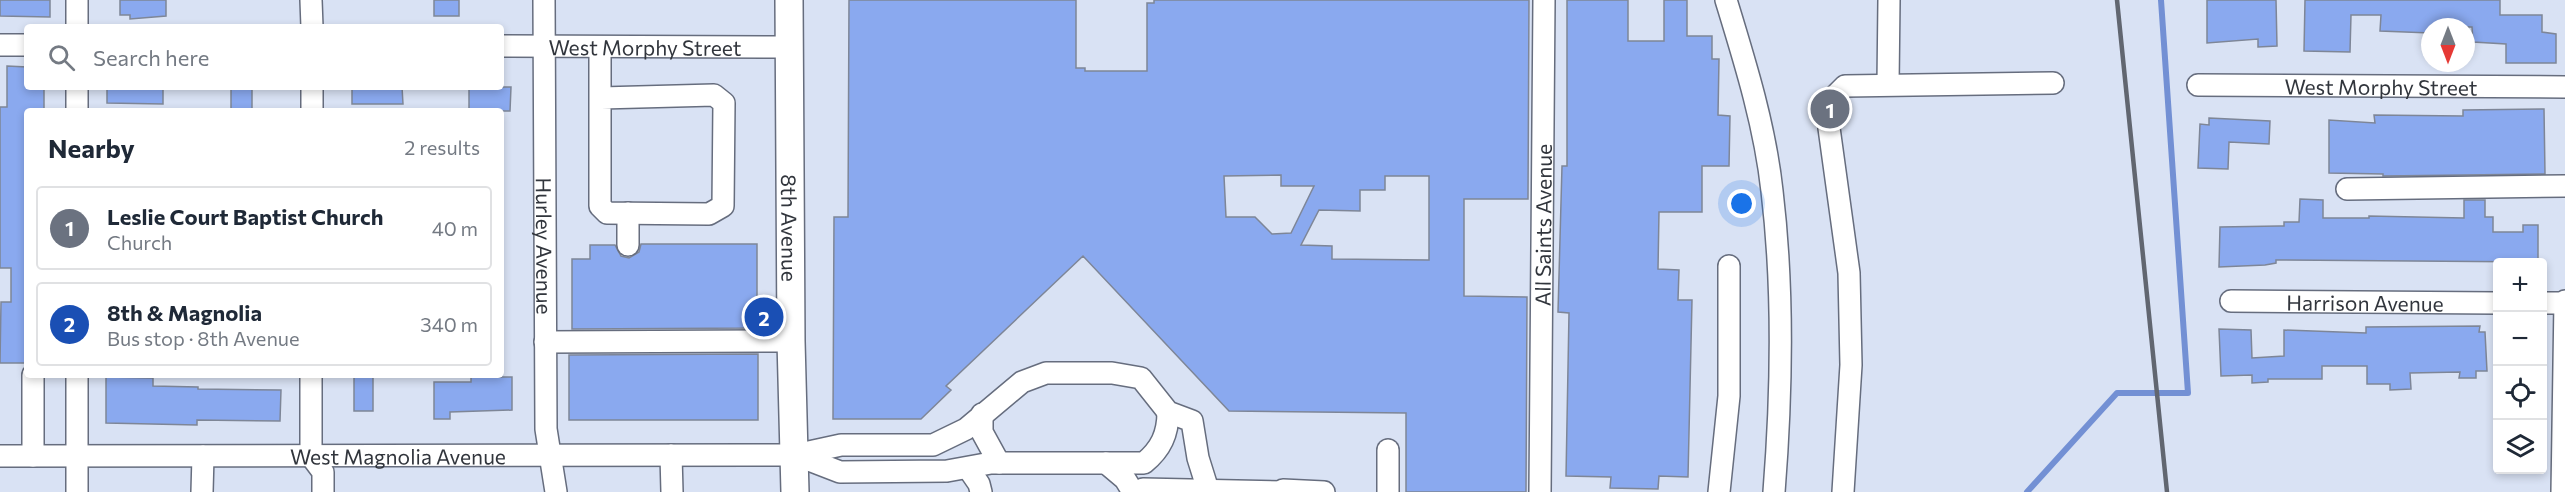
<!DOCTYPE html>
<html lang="en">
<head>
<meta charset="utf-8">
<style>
  :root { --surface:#fff; --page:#f2f2f3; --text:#1f2937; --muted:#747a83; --line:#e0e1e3; --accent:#365ece }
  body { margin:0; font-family:Commissioner,sans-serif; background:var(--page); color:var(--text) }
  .controls { position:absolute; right:18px; bottom:18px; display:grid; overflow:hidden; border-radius:6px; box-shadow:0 3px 9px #0003 }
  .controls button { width:54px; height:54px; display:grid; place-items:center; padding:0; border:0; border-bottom:2px solid var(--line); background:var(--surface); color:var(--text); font:30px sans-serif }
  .compass { position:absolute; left:2421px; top:18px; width:54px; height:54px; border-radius:50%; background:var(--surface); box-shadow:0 3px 9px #0003; rotate:180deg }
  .you { position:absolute; left:1742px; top:204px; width:21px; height:21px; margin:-15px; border:4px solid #fff; border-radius:50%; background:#1a73e8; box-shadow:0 0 0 9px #1a73e833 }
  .badge { display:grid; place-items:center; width:39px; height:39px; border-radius:50%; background:var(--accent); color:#fff; font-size:20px; font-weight:700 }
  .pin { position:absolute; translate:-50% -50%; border:3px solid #fff; box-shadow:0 2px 6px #0006 }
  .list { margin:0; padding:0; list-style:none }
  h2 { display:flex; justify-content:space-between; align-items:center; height:78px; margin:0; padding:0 24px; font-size:26px }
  h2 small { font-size:20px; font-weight:400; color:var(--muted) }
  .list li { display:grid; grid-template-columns:39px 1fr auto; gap:18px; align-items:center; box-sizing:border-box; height:84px; margin:0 12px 12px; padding:0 12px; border:2px solid var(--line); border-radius:6px }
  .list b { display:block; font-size:22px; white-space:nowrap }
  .list p { margin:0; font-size:20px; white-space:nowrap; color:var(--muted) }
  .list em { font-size:20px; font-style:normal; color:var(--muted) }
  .icon { flex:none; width:33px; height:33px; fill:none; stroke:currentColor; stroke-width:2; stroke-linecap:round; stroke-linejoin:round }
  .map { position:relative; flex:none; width:2565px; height:492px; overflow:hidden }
  .search { position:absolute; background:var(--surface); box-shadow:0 3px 9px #0003; left:24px; top:24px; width:480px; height:66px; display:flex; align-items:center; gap:15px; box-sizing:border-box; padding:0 21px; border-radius:6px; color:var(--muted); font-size:22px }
  .panel { position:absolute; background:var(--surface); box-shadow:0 3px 9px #0003; left:24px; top:108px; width:480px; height:270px; border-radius:6px }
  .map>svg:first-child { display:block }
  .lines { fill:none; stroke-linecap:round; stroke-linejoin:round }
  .stream { stroke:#7390d4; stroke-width:6 }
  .building { fill:#8aa9ef; stroke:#7e8697; stroke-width:1.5; fill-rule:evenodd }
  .minor-casing { stroke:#666d7e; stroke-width:24 }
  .major-casing { stroke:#666d7e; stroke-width:30 }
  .minor { stroke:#fff; stroke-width:21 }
  .major { stroke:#fff; stroke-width:27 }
  .rail { stroke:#616670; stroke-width:4.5 }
  .labels { text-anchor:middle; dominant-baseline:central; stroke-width:4.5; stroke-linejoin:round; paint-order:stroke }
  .street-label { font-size:21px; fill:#31353c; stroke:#d9e2f4 }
</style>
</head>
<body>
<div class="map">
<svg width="2565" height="492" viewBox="0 0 2565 492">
  <rect width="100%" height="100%" fill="#d9e2f4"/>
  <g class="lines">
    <path class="stream" d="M2027 492 2117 393H2188L2161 0"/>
  </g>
  <path class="building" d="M0 0H50V17L0 16Z
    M120 0H166V16L130 19V15H120Z
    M434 0H459V16H434Z
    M849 0H1076V68H1085V71H1147V3H1154V0H1529L1528 199H1464V296L1527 297 1526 492H1406V413L1229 411 1083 256 946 386 951 390 921 419H833L834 217H848ZM1281 175V186H1314L1291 233 1272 234 1255 217H1226L1224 176ZM1385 176H1429V260L1332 259V246L1301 245 1319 210 1360 211V190H1385Z
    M1567 0H1628V41H1664V0H1687V36H1712V59H1719L1718 115 1730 116 1729 166H1702V212H1659L1658 269 1679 270 1678 300H1692L1688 477 1659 476 1658 489 1610 488 1611 477 1566 476 1569 313 1558 312 1562 166H1567Z
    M2207 0H2276L2277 46 2258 47V39L2207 43Z
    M2305 0H2500V15H2542V32L2556 34V63H2506V44L2473 42 2472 27H2430V33L2380 31 2381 15H2351L2350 52 2304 51Z
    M7 66 27 67V87H44V111H27V363H0L1 302H11V268H0V107H7Z
    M107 87H163V104L107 103Z
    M231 87H252V111H231Z
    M352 87H402L403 104H352Z
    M469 87H511L510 111H469Z
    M2544 109 2545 174 2383 176V174L2329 173V120L2375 123 2374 115 2463 116V110Z
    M2209 118 2270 121 2269 144 2229 142 2228 169 2198 168 2200 124 2209 125Z
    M2300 199 2323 200V218H2369V216L2464 218V200H2485V217H2493V232H2523V225H2538V262L2276 260V263L2265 265 2219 267 2220 227 2279 226H2284V222H2299Z
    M641 244H757V328L572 329V259H590V245H615L621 256 629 258 639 252Z
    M2480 326 2479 332H2485L2487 371H2476V378H2459L2460 372 2410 373 2411 389 2390 390V384H2367V366H2322V379H2268V382L2252 383V375L2221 376 2219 329 2251 330 2252 358 2284 356V330L2366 333V327Z
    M758 354V420H569V355Z
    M354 375H373V411H354Z
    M106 377 153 378V386L198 387V389L281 390 280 421 197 420V425L106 423Z
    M471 377H512V410L450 412V419H434V382H471Z"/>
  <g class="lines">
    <g class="minor-casing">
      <g id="minor">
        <path d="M311 0 312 27"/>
        <path id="s1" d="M544 0 546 429 556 492"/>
        <path d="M1726 0C1745 62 1765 126 1772 191 1784 291 1782 391 1774 492"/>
        <path d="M77 27V0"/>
        <path d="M0 45H27"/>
        <path id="s2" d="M501 46 790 47"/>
        <path d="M600 47V206L607 213 709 214 723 206 724 103 714 95 601 98"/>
        <path d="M1888 84 1889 0"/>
        <path id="s3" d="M2198 85 2565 87"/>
        <path d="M77 111V87"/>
        <path d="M312 111V87"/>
        <path d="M2347 189 2565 186"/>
        <path d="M628 245V213"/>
        <path id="s4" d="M2231 301 2498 303"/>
        <path d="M2542 303H2565"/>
        <path d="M545 342 791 341"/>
        <path d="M77 375V492"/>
        <path d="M311 375V456L323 472V492"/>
        <path d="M982 414V432L999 463"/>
        <path d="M1388 450V492"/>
        <path d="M671 455 672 492"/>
        <path d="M796 455 840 472 947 471 991 463H1144C1161 449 1168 434 1168 412"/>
        <path id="s5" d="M0 456 795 455 841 445H933L966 429 1022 382 1046 373H1112L1141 378 1168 412 1192 421 1198 458 1208 490"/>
        <path d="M33 456V375"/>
        <path d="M1106 463 1125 479 1133 492"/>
        <path d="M968 468 979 484 981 492"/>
        <path d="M1143 489 1283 492"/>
        <path d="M1283 490 1324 492"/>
        <path d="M202 492 203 456"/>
        <path id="s6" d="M1540 492 1544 0"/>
        <path d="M1719 492 1729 396V266"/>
        <path d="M1843 492 1851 365 1849 273 1829 128 1832 99 1845 86 2053 83"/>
        <path d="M2562 492 2565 301"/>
      </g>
    </g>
    <g class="major-casing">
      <g id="major">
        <path id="s7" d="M789 0 791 341 795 492"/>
      </g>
    </g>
    <use href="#minor" class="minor"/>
    <use href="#major" class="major"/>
    <path class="rail" d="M2117 0 2167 492"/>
  </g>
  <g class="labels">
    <g class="street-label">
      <text stroke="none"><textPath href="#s2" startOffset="144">West Morphy Street</textPath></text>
      <text stroke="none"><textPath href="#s3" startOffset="183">West Morphy Street</textPath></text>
      <text stroke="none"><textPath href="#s6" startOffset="267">All Saints Avenue</textPath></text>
      <text stroke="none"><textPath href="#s7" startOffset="228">8th Avenue</textPath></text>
      <text stroke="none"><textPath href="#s1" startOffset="246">Hurley Avenue</textPath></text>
      <text stroke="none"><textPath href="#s4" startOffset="134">Harrison Avenue</textPath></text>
      <text stroke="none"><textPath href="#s5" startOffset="398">West Magnolia Avenue</textPath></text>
    </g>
  </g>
</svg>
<div class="controls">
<button>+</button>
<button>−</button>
<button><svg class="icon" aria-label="locate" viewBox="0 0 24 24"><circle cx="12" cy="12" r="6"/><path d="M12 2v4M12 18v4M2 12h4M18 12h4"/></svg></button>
<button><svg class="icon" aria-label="layers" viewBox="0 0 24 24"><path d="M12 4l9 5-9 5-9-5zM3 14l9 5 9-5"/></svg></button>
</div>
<svg class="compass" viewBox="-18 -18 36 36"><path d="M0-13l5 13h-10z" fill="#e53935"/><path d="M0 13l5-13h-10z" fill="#747a83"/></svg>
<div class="you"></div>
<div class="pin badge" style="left:1830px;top:109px;background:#6b7280">1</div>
<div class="pin badge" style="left:764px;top:317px;background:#1a4fb4">2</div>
<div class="search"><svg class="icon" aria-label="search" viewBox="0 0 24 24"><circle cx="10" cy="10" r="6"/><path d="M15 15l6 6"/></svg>Search here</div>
<section class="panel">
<h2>Nearby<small>2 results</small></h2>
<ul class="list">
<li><span class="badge" style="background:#6b7280">1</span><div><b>Leslie Court Baptist Church</b><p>Church</p></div><em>40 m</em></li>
<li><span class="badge" style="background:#1a4fb4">2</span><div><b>8th &amp; Magnolia</b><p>Bus stop · 8th Avenue</p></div><em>340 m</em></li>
</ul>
</section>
</div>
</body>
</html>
